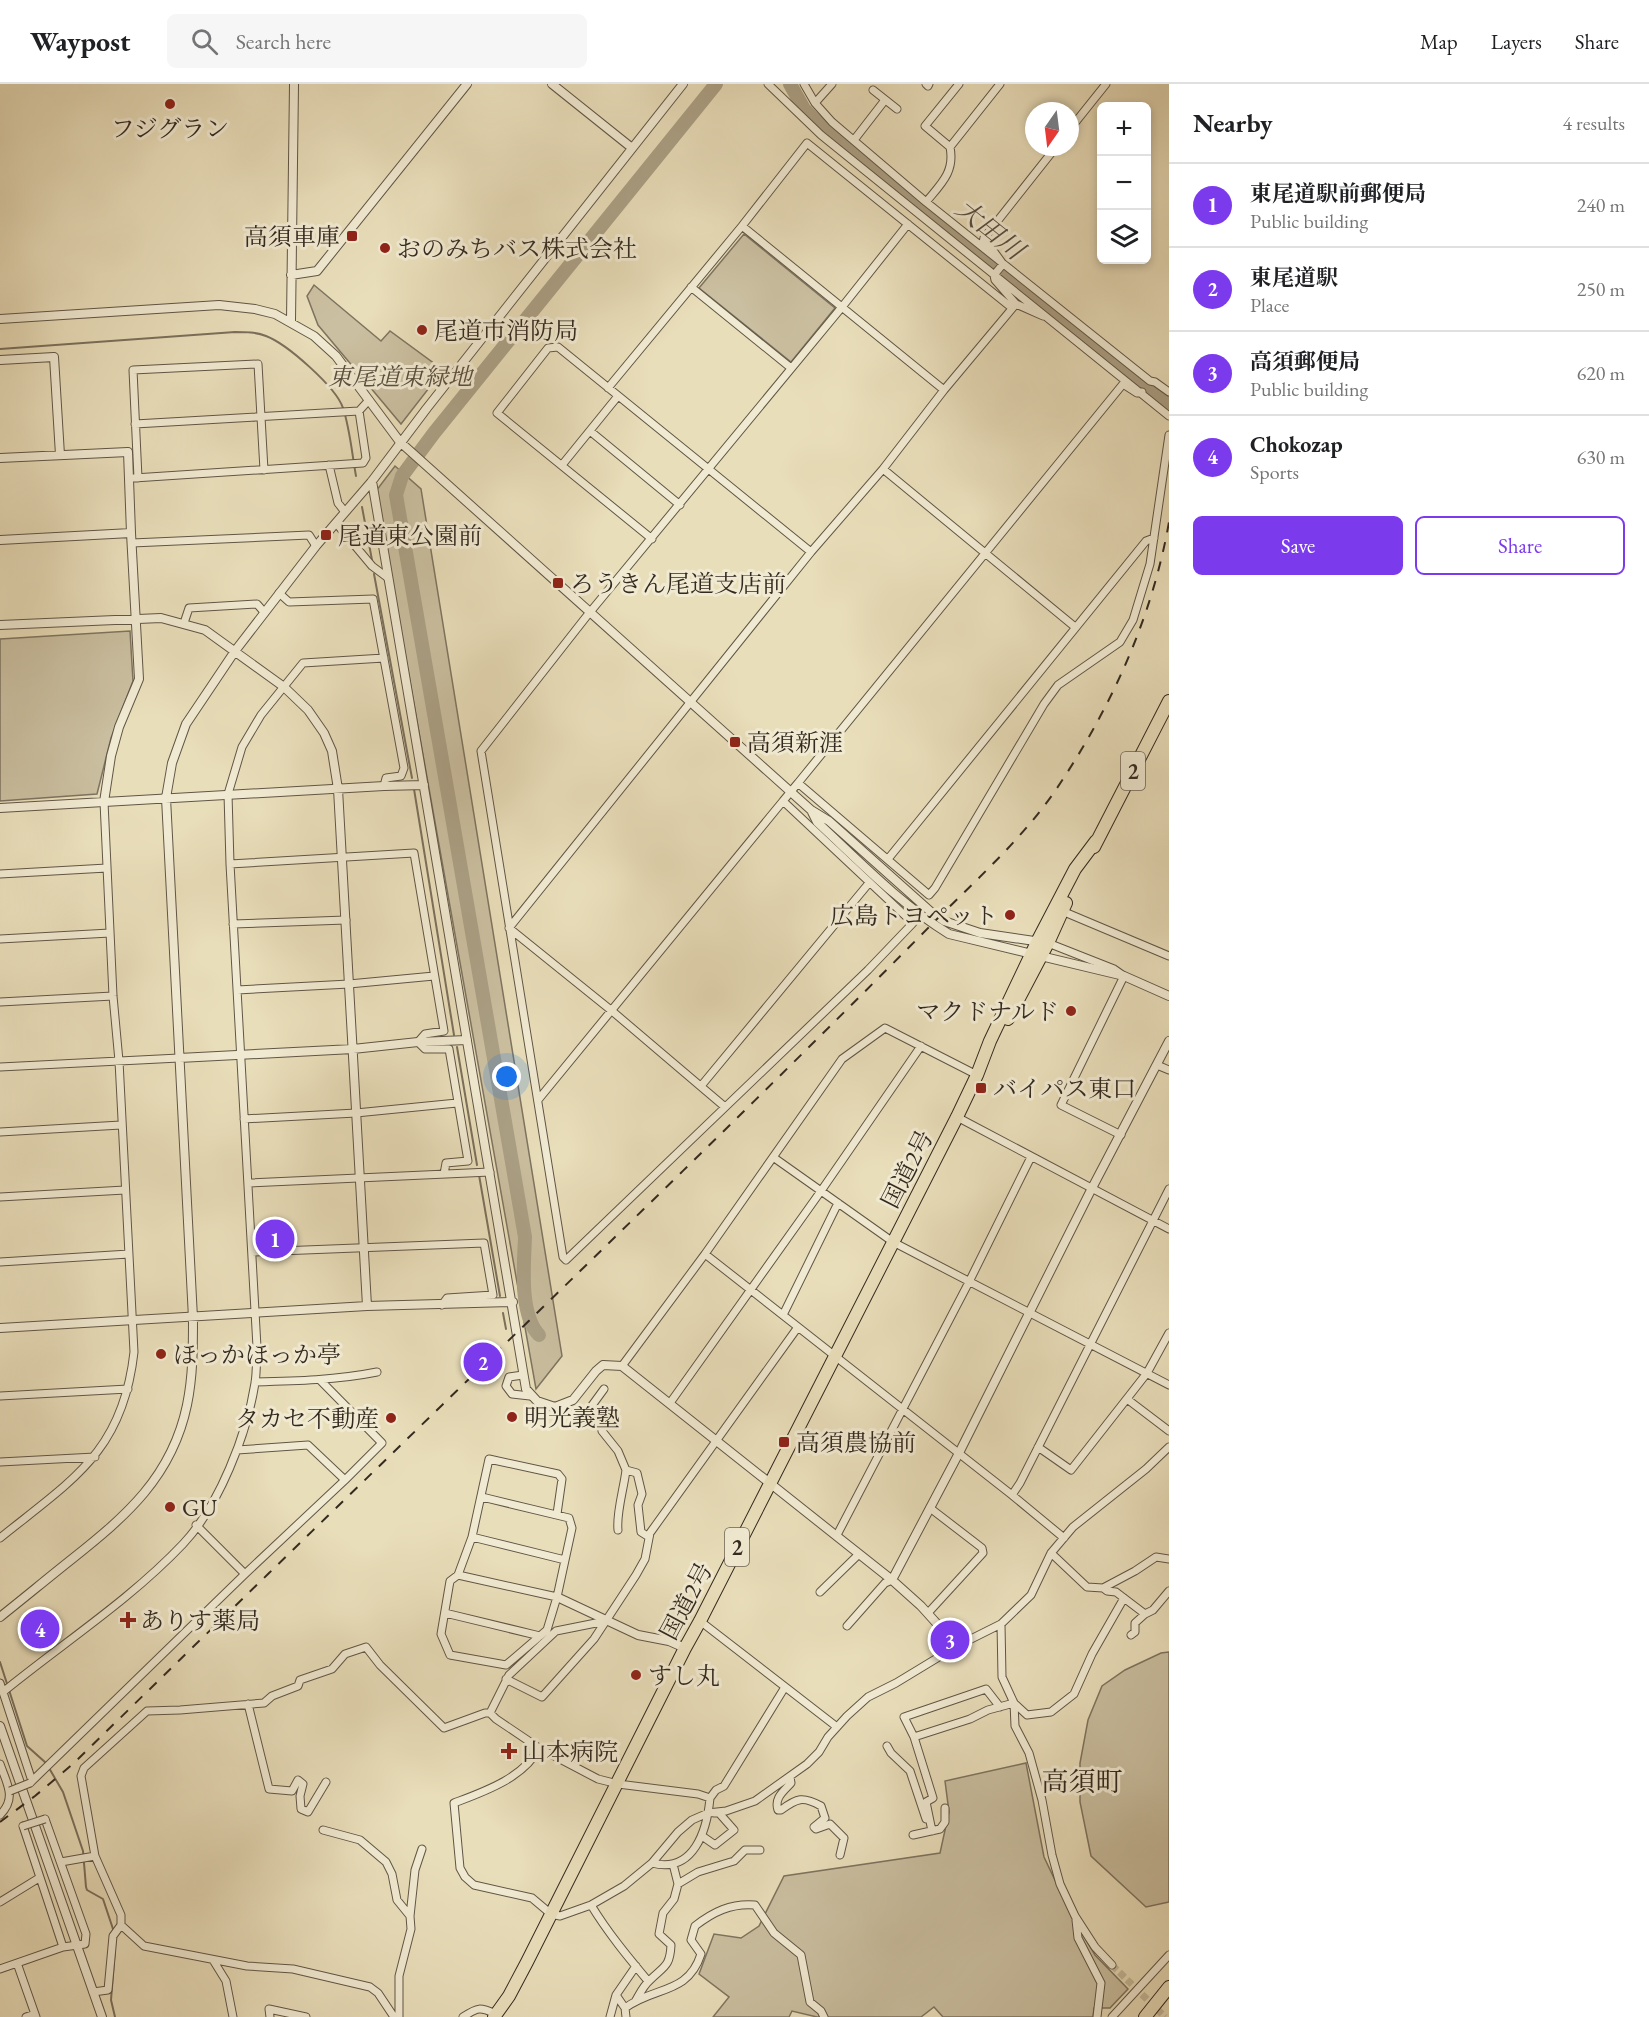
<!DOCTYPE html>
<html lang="en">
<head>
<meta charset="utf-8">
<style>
  :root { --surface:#fff; --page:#f6f6f6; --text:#202124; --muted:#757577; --line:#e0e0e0; --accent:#7c3aed }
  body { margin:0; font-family:"EB Garamond","Noto Serif JP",serif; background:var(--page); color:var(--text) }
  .controls { position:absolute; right:18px; top:18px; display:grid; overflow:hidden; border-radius:9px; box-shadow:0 3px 9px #0003 }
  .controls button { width:54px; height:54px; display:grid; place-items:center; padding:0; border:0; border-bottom:2px solid var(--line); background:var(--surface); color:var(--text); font:30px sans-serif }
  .compass { position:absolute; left:1025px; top:18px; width:54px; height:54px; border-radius:50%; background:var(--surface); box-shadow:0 3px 9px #0003; rotate:194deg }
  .you { position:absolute; left:507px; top:993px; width:21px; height:21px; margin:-15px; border:4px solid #fff; border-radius:50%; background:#1a73e8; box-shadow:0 0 0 9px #1a73e833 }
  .badge { display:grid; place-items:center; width:39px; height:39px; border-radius:50%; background:var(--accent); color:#fff; font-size:20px; font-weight:700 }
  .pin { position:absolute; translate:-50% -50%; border:3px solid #fff; box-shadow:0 2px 6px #0006 }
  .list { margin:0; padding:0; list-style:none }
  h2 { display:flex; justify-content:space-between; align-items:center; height:78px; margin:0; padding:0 24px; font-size:26px }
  h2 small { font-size:20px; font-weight:400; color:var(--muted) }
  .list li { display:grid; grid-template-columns:39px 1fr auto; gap:18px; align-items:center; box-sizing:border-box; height:84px; padding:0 24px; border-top:2px solid var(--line) }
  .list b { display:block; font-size:22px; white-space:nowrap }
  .list p { margin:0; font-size:20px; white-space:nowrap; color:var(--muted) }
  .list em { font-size:20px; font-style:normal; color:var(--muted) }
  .actions { display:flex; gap:12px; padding:18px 24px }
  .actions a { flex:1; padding:14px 0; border:2px solid var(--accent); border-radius:9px; text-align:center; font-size:21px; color:var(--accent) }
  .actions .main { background:var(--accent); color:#fff }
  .icon { flex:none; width:33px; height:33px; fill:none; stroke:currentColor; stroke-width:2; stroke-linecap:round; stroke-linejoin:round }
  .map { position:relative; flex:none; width:1169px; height:1933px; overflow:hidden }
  header { display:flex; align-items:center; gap:36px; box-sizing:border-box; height:84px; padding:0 30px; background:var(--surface); border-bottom:2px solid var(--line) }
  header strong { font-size:28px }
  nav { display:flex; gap:33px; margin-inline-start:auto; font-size:21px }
  .search { width:420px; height:54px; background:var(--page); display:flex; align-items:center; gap:15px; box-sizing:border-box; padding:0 21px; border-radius:9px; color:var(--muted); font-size:22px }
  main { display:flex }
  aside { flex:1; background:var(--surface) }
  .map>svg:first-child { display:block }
  .green { fill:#cabfa0; stroke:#7e7460; stroke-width:1.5 }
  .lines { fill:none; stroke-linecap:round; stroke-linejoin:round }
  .stream { stroke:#7b705c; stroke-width:2 }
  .river { stroke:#aba085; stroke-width:14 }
  .minor-tunnel { stroke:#c5ba9b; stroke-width:7; stroke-dasharray:7 3.5; stroke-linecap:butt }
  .minor-casing { stroke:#605646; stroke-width:9 }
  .tertiary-casing { stroke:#605646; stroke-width:10 }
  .trunk-casing { stroke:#33291f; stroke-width:14 }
  .motorway-casing { stroke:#33291f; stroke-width:14 }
  .minor { stroke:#f1ead2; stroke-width:7 }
  .tertiary { stroke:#f1ead2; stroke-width:8 }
  .trunk { stroke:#e9deba; stroke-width:12 }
  .motorway { stroke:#e9deba; stroke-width:12 }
  .rail { stroke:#33291f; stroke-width:2; stroke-dasharray:10 10; stroke-linecap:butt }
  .minor-bridge-casing { stroke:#605646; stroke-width:9; stroke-linecap:butt }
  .minor-bridge { stroke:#f1ead2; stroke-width:7 }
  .poi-dot { fill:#8f2418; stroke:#f1ead2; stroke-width:2 }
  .labels { text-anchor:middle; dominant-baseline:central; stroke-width:6; stroke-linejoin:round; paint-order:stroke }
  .shield { fill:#f1ead2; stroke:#6c6355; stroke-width:1.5 }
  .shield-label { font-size:22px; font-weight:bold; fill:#33291f }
  .poi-label { font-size:24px; fill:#33291f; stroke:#f1ead2; text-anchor:start }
  .park-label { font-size:24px; font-style:italic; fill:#594e3f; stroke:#f1ead2 }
  .street-label { font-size:24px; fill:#33291f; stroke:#f1ead2 }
  .water-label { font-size:26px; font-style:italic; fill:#574d3e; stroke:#f1ead2 }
  .quarter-label { font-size:27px; fill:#33291f; stroke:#f1ead2 }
</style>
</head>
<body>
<header>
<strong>Waypost</strong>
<div class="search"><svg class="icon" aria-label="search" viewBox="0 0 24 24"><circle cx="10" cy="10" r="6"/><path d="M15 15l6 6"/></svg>Search here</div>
<nav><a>Map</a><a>Layers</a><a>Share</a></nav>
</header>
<main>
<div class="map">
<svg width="1169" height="1933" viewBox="0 0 1169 1933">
  <rect width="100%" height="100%" fill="#e9deba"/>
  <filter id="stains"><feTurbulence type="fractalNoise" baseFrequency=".00333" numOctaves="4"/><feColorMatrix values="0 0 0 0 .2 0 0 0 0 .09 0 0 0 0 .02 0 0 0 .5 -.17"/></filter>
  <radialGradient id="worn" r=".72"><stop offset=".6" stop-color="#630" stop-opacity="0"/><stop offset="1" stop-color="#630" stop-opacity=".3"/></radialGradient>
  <path class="green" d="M744 150 835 224 791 278 699 204Z
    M314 201 381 257 390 247 443 286 401 340 318 241 307 212Z
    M395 382 421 405 562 1272 536 1305 376 407Z
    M130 547 133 597 111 654 97 710 0 717V555Z
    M1169 1568V1818L1146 1823 1091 1772 1080 1718V1679L1088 1636 1102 1602 1125 1586 1161 1569Z
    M1026 1679 1044 1773 1072 1832 1095 1871 1128 1905 1110 1924H1094L1093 1933H943L934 1923 921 1933H817L792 1927 789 1933H713L729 1913 699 1890 714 1850 741 1854 759 1842 784 1792 940 1769 949 1728 945 1697Z"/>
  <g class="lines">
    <path class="stream" d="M0 265 235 248C246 248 256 248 266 252 287 260 336 303 343 324 350 345 352 370 356 392
      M362 423 372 476
      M374 490 412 694
      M414 705 454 951
      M457 963 477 1081
      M479 1091 500 1212
      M503 1229 506 1245
      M0 1578 27 1662 46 1679
      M49 1684 63 1708 83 1767 86 1803 87 1806 103 1815 114 1848
      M115 1865 111 1916 115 1933"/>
    <path class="river" d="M790 0 804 25 815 36 1169 319
      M368 455H371
      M539 1251C519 1230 524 1180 525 1153L396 411 402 392 434 349 716 0"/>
    <path class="minor-tunnel" d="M1112 1881 1165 1933"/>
    <g class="minor-casing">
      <path id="minor" d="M768 0 821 51 1169 332
        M804 0 815 19 832 38 926 118 1150 297 1155 298 1169 308
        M926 0 928 2 929 0
        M873 6 897 25
        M815 19 832 0
        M1070 45 1106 0
        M854 56 885 16
        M950 63 1000 0
        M926 118C941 100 955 88 950 63L925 42 959 0
        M908 140 842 223 586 533 481 667 563 1173 566 1176 868 886 913 839 783 717 798 699 929 811 935 804 1044 620 1058 601 1120 558 1133 536 1150 480 1169 351
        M742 142 944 306
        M983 158 984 154 1056 63
        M691 203 791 284
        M1016 220 1043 232
        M608 304 742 142 807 59 1012 224
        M135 340 359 327 369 316
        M590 347 680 421
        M329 381 338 419 345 428
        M562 381 618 312
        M883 385 1075 543
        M134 394 363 379 366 374 359 327
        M138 394 133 286 258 280 264 386
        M336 439 372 482 388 494
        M652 455 497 329 548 264 558 263 811 468
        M132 459 309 451 316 462
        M279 509 289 518 373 515 404 684 401 692 386 694 384 702
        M184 539 189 524 257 520 264 528
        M798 699 1123 300 1137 309 1142 308
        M888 775 1146 457 1154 454
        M230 780 414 769 444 947 425 950 418 958 425 965H449L468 1077 446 1079 444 1090
        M0 790 107 784
        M1062 827 1169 872
        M233 840 346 836
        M0 855 110 849
        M1048 859 1114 885 1124 892 1061 1021 1121 1051
        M237 906 349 900 434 892
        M0 918 113 912
        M1157 981 1169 986
        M0 983 179 974
        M701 1002 869 799
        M538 1016 783 717
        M725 1023 612 927 509 844 811 468 883 385 944 306 1016 220 995 196 994 191 1003 180 984 154
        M957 1033 1169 1145
        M244 1035 356 1029 457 1019
        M0 1048 121 1041
        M773 1073 893 1158 1169 1301
        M248 1099 490 1088
        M0 1113 125 1106
        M252 1168 484 1159 493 1211 447 1214 442 1221
        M705 1170 1012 1411 1064 1454
        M0 1178 129 1170
        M783 1231 838 1119
        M622 1282 705 1170 842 975 885 944 977 991
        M523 1291 509 1293 506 1302 512 1310 530 1312
        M255 1298C296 1297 337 1296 377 1288
        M0 1312 128 1305
        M1127 1315 1169 1347
        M670 1319 821 1107 921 962
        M555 1323 572 1331H585L604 1305
        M589 1327 601 1339 602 1347 618 1367 626 1386 637 1389 642 1410 638 1421 641 1448 649 1453
        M1038 1363 1071 1386 1147 1289 1169 1249
        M237 1366 308 1361 345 1396
        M0 1378 95 1373
        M1012 1411 1020 1399 1169 1105
        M482 1413 569 1434 572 1444 557 1513 547 1546 506 1581 450 1571 441 1550 450 1497 458 1491 557 1513
        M196 1441 245 1490
        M618 1446C616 1429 624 1404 626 1386
        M837 1451 969 1198 1031 1073
        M472 1453 565 1476
        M0 1454C72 1396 123 1368 134 1268L119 977 113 912 104 718
        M1051 1469 1087 1503 1103 1504 1135 1487 1156 1473 1169 1475
        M458 1491 472 1453 489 1375 558 1390 562 1395 557 1430
        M1103 1504 1107 1507 1116 1508 1145 1530
        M820 1508 859 1470
        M445 1529 540 1552
        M928 1529 983 1469 982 1464 930 1424
        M606 1537 556 1547 509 1591 490 1629 496 1635 539 1664 598 1695 618 1700 698 1710 710 1714C707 1746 694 1790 652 1779
        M700 1537 837 1643
        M1001 1540 1002 1593 1014 1619 1015 1642 1029 1669 1042 1716 1052 1771 1060 1800 1075 1832 1095 1863 1112 1881
        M847 1542 885 1499 892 1496
        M1131 1551 1135 1548V1539L1145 1530 1153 1526 1169 1507
        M506 1595 542 1613 594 1555 636 1491 645 1475 650 1449 798 1243
        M0 1599 32 1697
        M3 1608C63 1559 130 1516 183 1460 219 1422 247 1350 255 1299 257 1287 256 1275 257 1263L230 780 228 710 242 663 261 631 303 579 384 574
        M248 1620 269 1705 292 1707 298 1696 303 1700 300 1712 301 1725 308 1728 326 1698
        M914 1653 970 1635 988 1626 1014 1619 1027 1631 1051 1628 1074 1610 1092 1570 1124 1514
        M887 1662 891 1669 910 1687 926 1735
        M539 1664C524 1694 483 1708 454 1719L460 1784 465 1793 474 1801 532 1814 551 1830 560 1832 591 1821 624 1802 652 1779 678 1748 692 1736 708 1729 726 1727 755 1717 807 1680 819 1668 828 1653 847 1632 868 1613 896 1599 957 1562 1001 1540 1031 1511 1051 1469 1073 1443 1146 1385 1169 1363
        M0 1680C7 1700 17 1714 0 1731
        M790 1693 791 1699C783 1708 774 1714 778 1726H781C797 1714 803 1712 821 1722L825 1734 814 1743 816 1745 830 1740 844 1754 840 1771
        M30 1699 245 1490 345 1396 382 1359 320 1296
        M710 1714 716 1706 724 1702 785 1603
        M23 1742 63 1863
        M323 1746 360 1756 386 1778 392 1790 397 1816 410 1832
        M932 1747 926 1718 933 1714 914 1653 904 1633 986 1605 1000 1623
        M913 1751 940 1745 945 1738V1724
        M702 1752 715 1761 734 1746 719 1729H714
        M61 1778 95 1772
        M678 1800 698 1788 734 1777 745 1766H760
        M0 1818 39 1794
        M591 1821C608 1849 628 1873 648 1897
        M1076 1836 1078 1854 1101 1899 1097 1933
        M121 1841 144 1862 247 1882 293 1885 370 1903 378 1909 394 1933
        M213 1876 226 1897 233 1933
        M17 1879 36 1933
        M0 1885 63 1863 85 1860 86 1850 45 1735
        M93 1908 108 1906 113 1852 121 1841V1831L95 1772 81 1692 84 1684 147 1627 180 1626 264 1619 272 1612 298 1602 300 1596 332 1585 345 1570 366 1563 380 1581 444 1644 485 1629H490
        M636 1916C640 1909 644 1901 650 1896 664 1882 670 1883 671 1861L659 1850 663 1829 674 1815 678 1800 673 1780
        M625 1924C654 1902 688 1911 701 1870L691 1856 695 1842C713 1828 731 1819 755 1821L774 1849 801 1871 810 1918 821 1927 824 1933
        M26 1933 35 1930
        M270 1933 269 1925 306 1933
        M399 1933V1892L411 1845 410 1832 415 1786 422 1765
        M463 1933C478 1923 480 1923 496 1930
        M610 1933 616 1911
        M626 1933 625 1924 616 1911 636 1882
        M1112 1933 1169 1871"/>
    </g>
    <g class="tertiary-casing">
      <path id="tertiary" d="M552 0 632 64
        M291 191 317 187 467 0
        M0 235 219 221 255 225 275 230 314 252 336 272 400 358 811 726 829 737 931 828 944 837 980 849 1041 858
        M291 237 294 0
        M0 276 54 273 60 371
        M0 374 128 368 131 449 139 595 119 643 111 672 104 718
        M372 397 526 1305 537 1317 555 1323 573 1316 596 1287 603 1281 622 1282 892 1496 921 1522 957 1562
        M0 456 131 449
        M0 541 161 534 205 546 284 603 308 626 324 649 332 667 338 705 367 1222
        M0 724 384 702 424 701
        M812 728 817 738C859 777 900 820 949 850L1124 892 1169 912
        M179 974 353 965 418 958 467 956
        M0 1244 367 1222 513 1218
        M892 1496 959 1369 1091 1106 1169 957
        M557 1513 638 1551 669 1557 685 1564
        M0 1533C24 1514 48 1494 72 1475 126 1432 172 1393 187 1321 193 1292 193 1263 193 1234L166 714 172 679 186 640 235 567 316 462 372 397 427 324 683 0
        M0 1642 102 1933"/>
    </g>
    <g class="trunk-casing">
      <path id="trunk" d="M1094 763 1169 617
        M1008 935 1048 859 1066 819
        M494 1933 509 1912 527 1878 685 1564 700 1537 957 1033 977 991 990 957 1037 858 1075 785 1096 757"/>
    </g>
    <g class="motorway-casing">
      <path id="motorway" d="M1145 1933 1169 1903"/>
    </g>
    <use href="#minor" class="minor"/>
    <use href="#tertiary" class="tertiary"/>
    <use href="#trunk" class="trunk"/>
    <use href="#motorway" class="motorway"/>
    <path class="rail" d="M0 1738 35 1712 74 1679C293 1465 513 1253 732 1039 800 972 868 905 935 837 977 795 1021 756 1055 707 1110 626 1152 535 1169 438"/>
    <g class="minor-bridge-casing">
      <path id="minor-bridge" d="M10 1707 30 1699
        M23 1742 45 1735"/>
    </g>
    <use href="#minor-bridge" class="minor-bridge"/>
  </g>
  <g class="poi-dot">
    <circle cx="170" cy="20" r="6"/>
    <rect x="346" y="146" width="12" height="12" rx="3"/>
    <circle cx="385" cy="164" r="6"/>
    <circle cx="422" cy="246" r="6"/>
    <rect x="320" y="445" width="12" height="12" rx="3"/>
    <rect x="552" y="493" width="12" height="12" rx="3"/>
    <rect x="729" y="652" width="12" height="12" rx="3"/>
    <circle cx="1010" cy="831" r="6"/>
    <circle cx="1071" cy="927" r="6"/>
    <rect x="975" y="998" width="12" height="12" rx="3"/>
    <circle cx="161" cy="1270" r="6"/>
    <circle cx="512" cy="1333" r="6"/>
    <circle cx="391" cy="1334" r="6"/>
    <rect x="778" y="1352" width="12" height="12" rx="3"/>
    <circle cx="170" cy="1423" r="6"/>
    <path d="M125 1527h6v6h6v6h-6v6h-6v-6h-6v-6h6z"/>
    <circle cx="636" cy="1591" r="6"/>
    <path d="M506 1658h6v6h6v6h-6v6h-6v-6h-6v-6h6z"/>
  </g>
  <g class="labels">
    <g class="shield">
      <rect x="1121" y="668" width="24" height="38" rx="4.5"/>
      <rect x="725" y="1444" width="24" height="38" rx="4.5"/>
    </g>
    <g class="shield-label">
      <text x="1133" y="687">2</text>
      <text x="737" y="1463">2</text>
    </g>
    <g class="poi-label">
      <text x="170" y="44" text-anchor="middle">フジグラン</text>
      <text x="340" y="152" text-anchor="end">高須車庫</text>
      <text x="397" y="164">おのみちバス株式会社</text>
      <text x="434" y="246">尾道市消防局</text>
      <text x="338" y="451">尾道東公園前</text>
      <text x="570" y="499">ろうきん尾道支店前</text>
      <text x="747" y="658">高須新涯</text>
      <text x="998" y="831" text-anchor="end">広島トヨペット</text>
      <text x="1059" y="927" text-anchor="end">マクドナルド</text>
      <text x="993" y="1004">バイパス東口</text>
      <text x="173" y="1270">ほっかほっか亭</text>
      <text x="524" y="1333">明光義塾</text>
      <text x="379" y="1334" text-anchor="end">タカセ不動産</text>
      <text x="796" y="1358">高須農協前</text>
      <text x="182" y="1423">GU</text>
      <text x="140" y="1536">ありす薬局</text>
      <text x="648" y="1591">すし丸</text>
      <text x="522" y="1667">山本病院</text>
    </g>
    <g class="park-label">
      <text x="400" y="292">東尾道東緑地</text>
    </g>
    <g class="street-label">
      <text transform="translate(907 1085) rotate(-63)">国道2号</text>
      <text transform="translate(686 1517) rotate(-62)">国道2号</text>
    </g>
    <g class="water-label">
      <text transform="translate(990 145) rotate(39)">大田川</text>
    </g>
    <g class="quarter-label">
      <text x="1082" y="1697">高須町</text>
    </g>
  </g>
  <rect width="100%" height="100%" filter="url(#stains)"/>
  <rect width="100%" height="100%" fill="url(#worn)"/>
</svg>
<div class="controls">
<button>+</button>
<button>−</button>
<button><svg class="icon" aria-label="layers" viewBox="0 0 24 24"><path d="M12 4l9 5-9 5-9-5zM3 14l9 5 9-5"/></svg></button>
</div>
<svg class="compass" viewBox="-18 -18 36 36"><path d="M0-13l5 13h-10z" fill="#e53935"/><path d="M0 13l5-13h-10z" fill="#757577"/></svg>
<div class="you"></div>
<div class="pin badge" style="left:275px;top:1155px">1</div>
<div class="pin badge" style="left:483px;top:1278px">2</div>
<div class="pin badge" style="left:950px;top:1556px">3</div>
<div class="pin badge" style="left:40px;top:1545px">4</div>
</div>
<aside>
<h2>Nearby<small>4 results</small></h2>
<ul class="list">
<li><span class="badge">1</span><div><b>東尾道駅前郵便局</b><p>Public building</p></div><em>240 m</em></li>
<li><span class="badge">2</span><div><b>東尾道駅</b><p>Place</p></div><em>250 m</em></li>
<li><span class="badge">3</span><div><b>高須郵便局</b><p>Public building</p></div><em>620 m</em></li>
<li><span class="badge">4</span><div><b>Chokozap</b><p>Sports</p></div><em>630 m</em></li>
</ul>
<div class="actions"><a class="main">Save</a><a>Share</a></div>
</aside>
</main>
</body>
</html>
